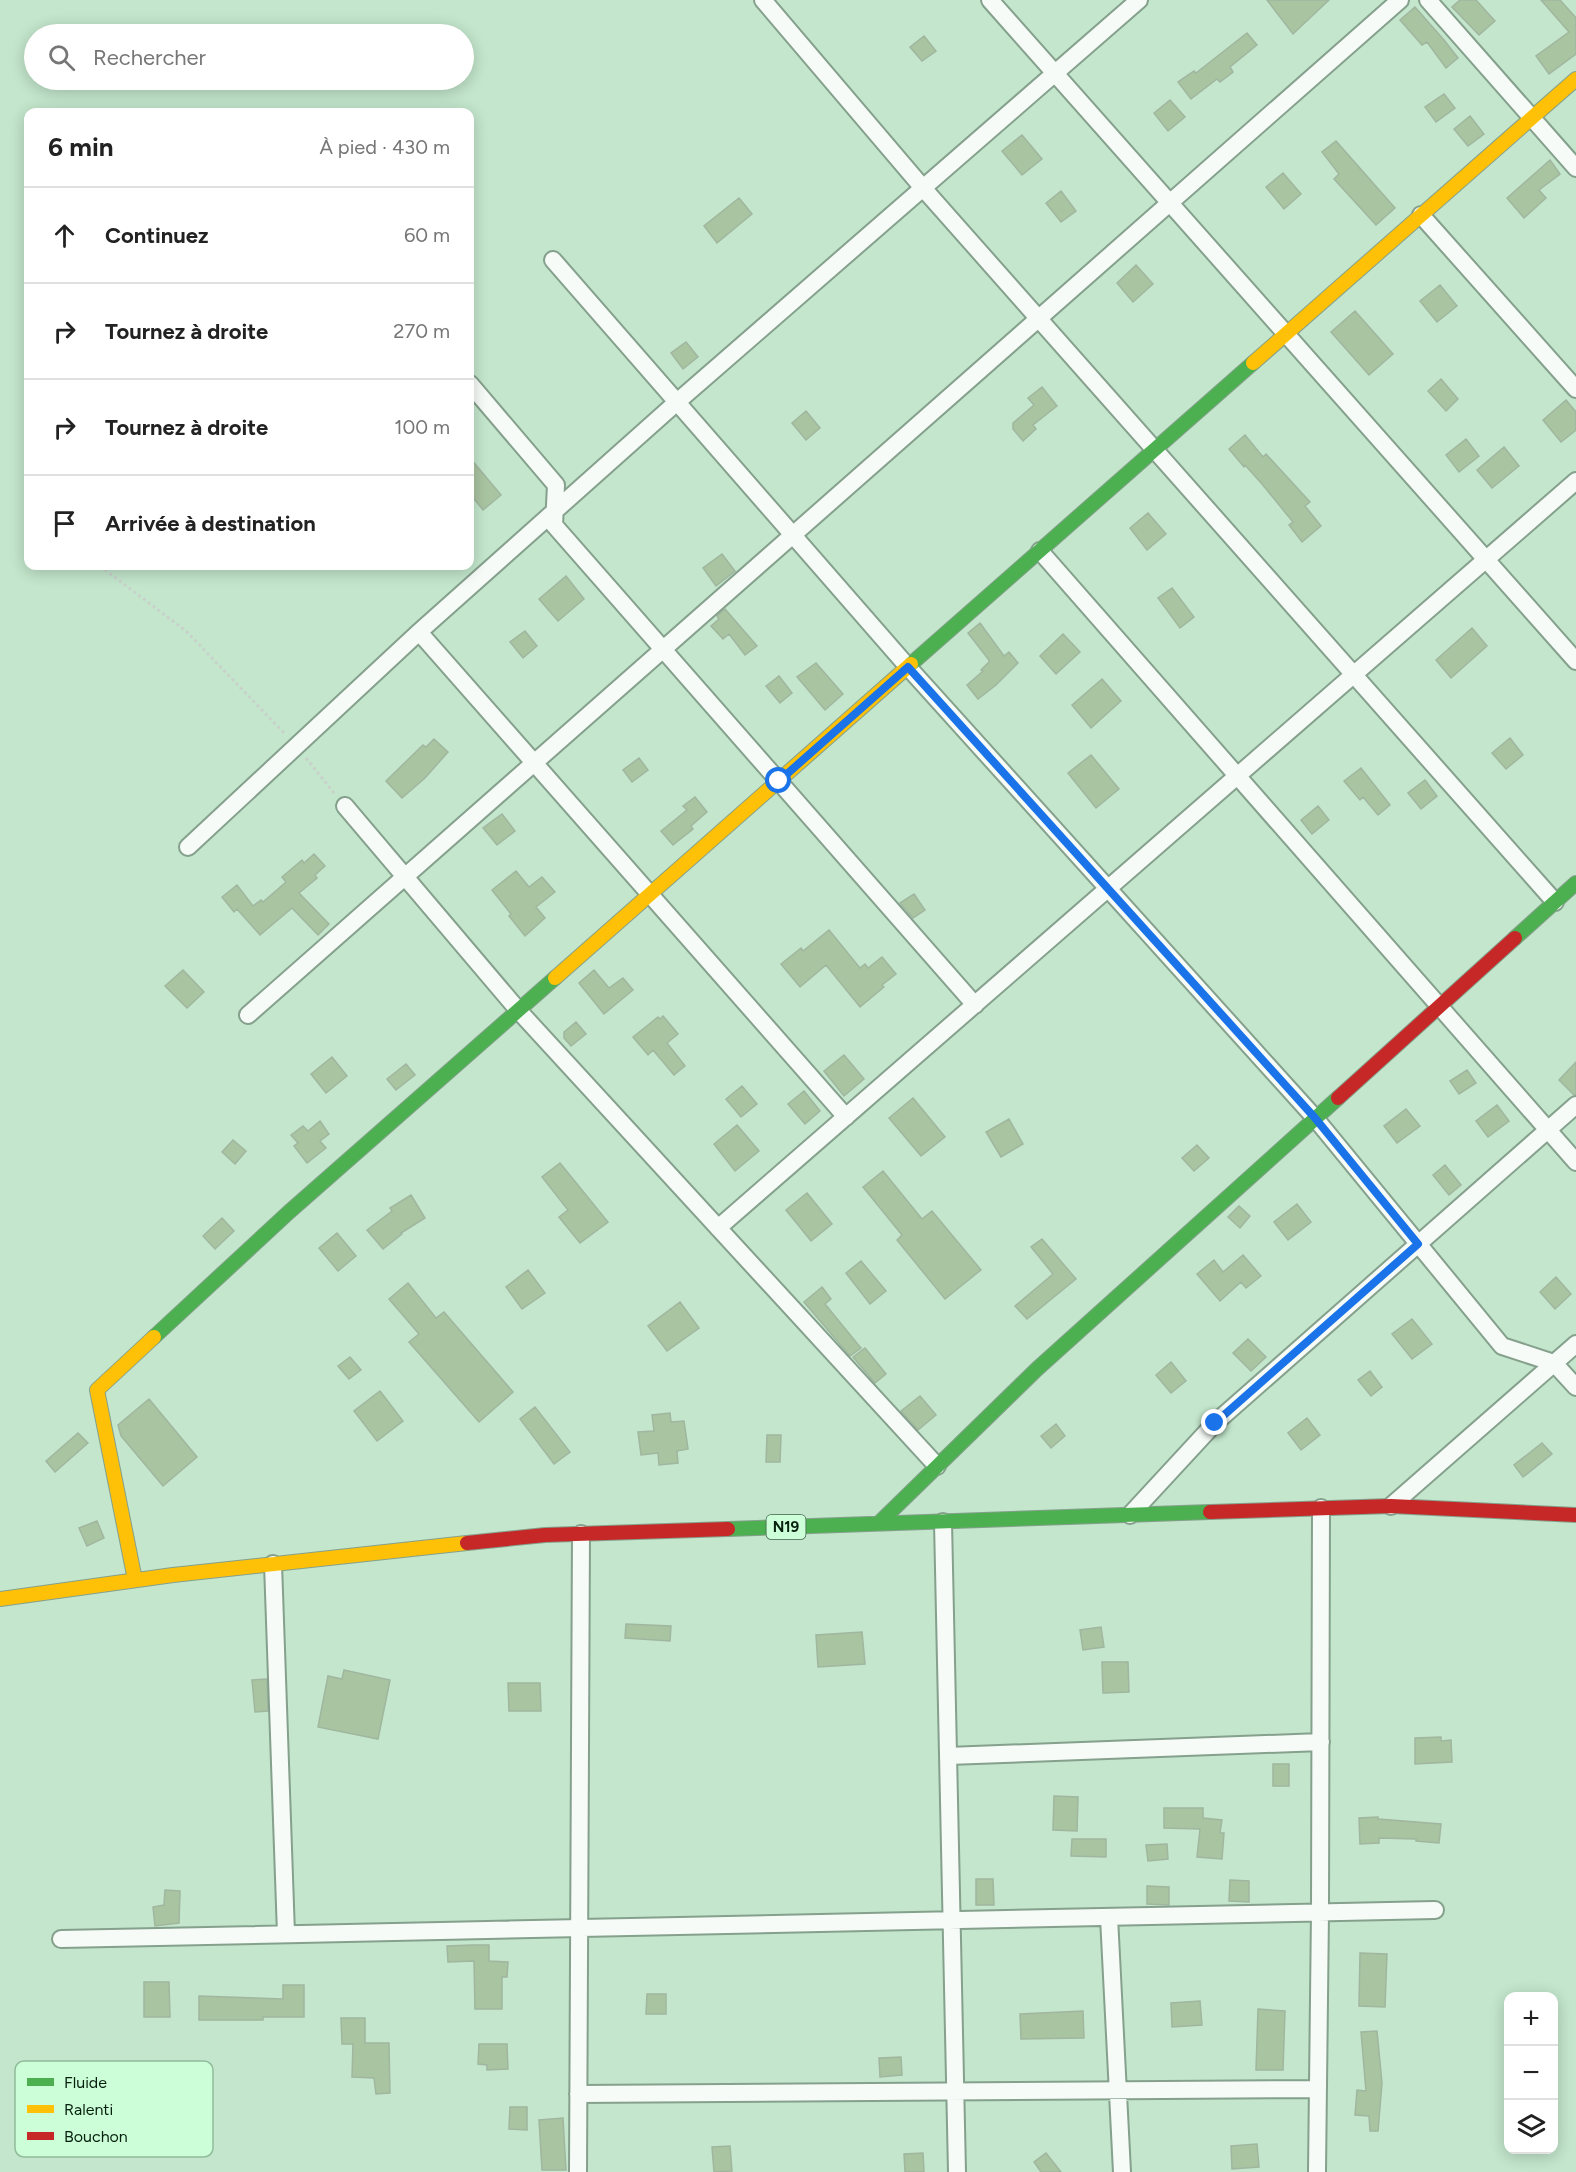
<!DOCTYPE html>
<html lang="fr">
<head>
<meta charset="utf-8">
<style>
  :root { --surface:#fff; --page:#f6f6f6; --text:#222; --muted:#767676; --line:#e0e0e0 }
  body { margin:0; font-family:Figtree,sans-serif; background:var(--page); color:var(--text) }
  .controls { position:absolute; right:18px; bottom:18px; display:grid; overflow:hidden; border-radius:12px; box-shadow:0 3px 15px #0003 }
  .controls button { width:54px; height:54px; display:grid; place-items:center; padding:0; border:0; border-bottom:2px solid var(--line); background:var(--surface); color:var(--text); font:30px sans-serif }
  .stop { position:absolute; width:18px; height:18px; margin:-14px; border:4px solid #1a73e8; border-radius:50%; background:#fff }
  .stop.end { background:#1a73e8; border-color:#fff; box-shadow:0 2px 6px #0008 }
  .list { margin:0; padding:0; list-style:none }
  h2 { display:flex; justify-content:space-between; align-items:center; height:78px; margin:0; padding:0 24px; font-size:26px }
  h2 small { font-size:20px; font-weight:400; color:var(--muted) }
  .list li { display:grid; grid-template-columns:39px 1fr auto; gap:18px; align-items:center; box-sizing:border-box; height:96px; padding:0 24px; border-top:2px solid var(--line) }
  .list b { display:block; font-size:22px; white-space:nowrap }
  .list em { font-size:20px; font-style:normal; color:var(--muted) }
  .icon { flex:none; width:33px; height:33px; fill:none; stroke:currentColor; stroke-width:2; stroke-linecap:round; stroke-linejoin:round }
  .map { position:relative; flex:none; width:1576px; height:2172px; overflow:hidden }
  .search { position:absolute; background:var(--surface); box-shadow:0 3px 15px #0003; left:24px; top:24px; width:450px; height:66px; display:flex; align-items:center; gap:15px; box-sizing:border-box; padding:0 21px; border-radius:33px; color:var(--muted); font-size:22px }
  .panel { position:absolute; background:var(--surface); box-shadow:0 3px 15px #0003; left:24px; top:108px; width:450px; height:462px; border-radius:12px }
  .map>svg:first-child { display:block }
  .building { fill:#a9c4a1; stroke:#a0b69f; stroke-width:1.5 }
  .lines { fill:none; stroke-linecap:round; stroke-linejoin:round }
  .street-casing { stroke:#85a08c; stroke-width:20 }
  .fast-casing { stroke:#85a08c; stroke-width:16 }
  .slow-casing { stroke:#85a08c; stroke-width:16 }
  .jam-casing { stroke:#85a08c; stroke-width:16 }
  .path { stroke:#c8d2cb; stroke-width:3; stroke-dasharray:3 3; stroke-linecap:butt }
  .street { stroke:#f6fbf7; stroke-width:16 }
  .fast { stroke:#4caf50; stroke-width:14 }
  .slow { stroke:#ffc107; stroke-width:14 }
  .jam { stroke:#c62828; stroke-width:14 }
  .route { stroke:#1a73e8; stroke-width:8 }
  .labels { text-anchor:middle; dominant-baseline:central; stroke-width:4.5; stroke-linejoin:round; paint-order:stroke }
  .shield { fill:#ccfed7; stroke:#42634b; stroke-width:1.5 }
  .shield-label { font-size:15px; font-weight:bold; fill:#07200f }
  .key { fill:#ccfed7; stroke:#91bb9b; stroke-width:1.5 }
  .key-label { font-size:16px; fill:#07200f }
</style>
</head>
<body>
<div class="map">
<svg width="1576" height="2172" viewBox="0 0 1576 2172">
  <rect width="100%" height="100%" fill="#c3e6cc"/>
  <path class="building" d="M1267 0H1329L1293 34Z
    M1460 0H1476L1495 21 1479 35 1452 7Z
    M1541 0H1560L1576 18V54L1549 74 1536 56 1569 32Z
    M1415 7 1444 40 1458 58 1446 68 1427 42 1422 45 1400 20Z
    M1247 33 1257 45 1230 67 1233 72 1220 82 1217 79 1191 99 1178 82 1194 71 1196 73Z
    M924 36 936 51 922 61 910 47Z
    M1444 94 1455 108 1436 122 1425 107Z
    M1170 100 1185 117 1168 131 1154 113Z
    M1470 116 1484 134 1468 146 1454 129Z
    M1022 135 1042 159 1022 175 1002 151Z
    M1336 141 1395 208 1376 225 1334 179 1339 174 1322 152Z
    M1550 160 1560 174 1539 190 1546 198 1524 218 1507 198Z
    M1283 173 1301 194 1284 209 1266 187Z
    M1061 191 1076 211 1061 222 1046 203Z
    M739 198 752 214 717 243 704 226Z
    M1136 265 1153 284 1133 302 1117 283Z
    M1440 285 1457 306 1437 322 1420 301Z
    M1355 311 1393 354 1369 375 1331 332Z
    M686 342 698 357 683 369 671 353Z
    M1441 379 1458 399 1446 411 1428 391Z
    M1042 387 1057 406 1033 425 1036 429 1023 441 1013 429V423L1034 405 1028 398Z
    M1566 400 1576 412V430L1561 442 1543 420Z
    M806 411 820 428 806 440 792 423Z
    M1245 435 1263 457 1266 454 1310 502 1305 506 1321 526 1302 542 1289 525 1293 522 1262 484 1245 465 1244 467 1229 449Z
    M1466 439 1479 456 1459 472 1446 455Z
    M1504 447 1519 466 1492 488 1477 470Z
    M470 458 501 495 483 510 470 494Z
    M1148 513 1166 534 1147 550 1130 528Z
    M722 554 735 571 716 586 703 568Z
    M566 576 584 599 558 621 539 599Z
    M1172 588 1194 617 1180 628 1158 598Z
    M725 609 757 646 745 655 729 634 723 639 711 626 719 619 717 616Z
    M980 623 1004 656 1009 652 1018 663 996 685 978 699 967 685 983 671 981 670 989 662V660L968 633Z
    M1472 628 1487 646 1451 678 1436 660Z
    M525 631 537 646 523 658 510 642Z
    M1063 634 1080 652 1056 674 1040 656Z
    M816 663 843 694 825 710 797 677Z
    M779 676 792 693 780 703 766 686Z
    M1102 679 1121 701 1091 728 1072 705Z
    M1510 738 1523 755 1506 769 1492 753Z
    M434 739 448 752 425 778 402 798 386 781 423 745 426 747Z
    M1091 755 1119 789 1096 808 1068 773Z
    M639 758 648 770 632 782 623 770Z
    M1361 768 1390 805 1378 815 1363 797 1360 800 1344 781Z
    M1425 780 1437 796 1421 809 1408 793Z
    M695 797 707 812 691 826 693 829 673 845 661 831 687 810 683 806Z
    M1318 806 1329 820 1312 834 1301 820Z
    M502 814 515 831 497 845 483 828Z
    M314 854 325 866 315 875 317 878 299 893 329 924 318 935 292 908 260 935 237 909 234 912 222 897 237 885 253 906 261 900 263 902 286 882 282 877 302 860 304 863Z
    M516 871 529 887 542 877 555 892 536 907 545 918 525 936 509 916 511 914 492 890Z
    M914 894 925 910 913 918 900 903Z
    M829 930 860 968 865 964 868 968 882 957 896 974 882 985 884 987 860 1007 826 965 800 987 781 964 801 948 803 951Z
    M183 970 204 992 187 1008 165 986Z
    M594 970 609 988 623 978 633 990 604 1014 579 983Z
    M663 1016 678 1034 667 1043 685 1066 674 1075 653 1050 648 1055 633 1037 658 1017 660 1019Z
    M576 1022 586 1034 571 1046 564 1038V1032Z
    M844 1055 864 1079 844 1096 824 1071Z
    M332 1057 347 1076 326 1093 311 1074Z
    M1576 1062V1095H1574L1559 1080Z
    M406 1064 415 1075 396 1090 387 1079Z
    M1467 1070 1476 1083 1459 1094 1450 1081Z
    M742 1086 757 1104 741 1117 726 1099Z
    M804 1091 820 1111 805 1124 788 1104Z
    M913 1098 945 1137 921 1156 889 1118Z
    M1497 1105 1509 1121 1488 1137 1476 1121Z
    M1406 1109 1420 1126 1397 1143 1384 1126Z
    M1009 1119 1023 1144 1001 1157 986 1132Z
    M320 1121 329 1134 320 1141 326 1148 307 1163 294 1146 298 1143 291 1135 303 1126 308 1131Z
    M737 1125 759 1151 735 1171 714 1144Z
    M233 1140 246 1151 235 1164 222 1152Z
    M1197 1145 1209 1158 1194 1171 1182 1158Z
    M560 1163 608 1222 580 1243 559 1217 568 1210 542 1177Z
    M1445 1165 1461 1185 1449 1195 1433 1175Z
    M883 1171 922 1219 932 1211 981 1270 945 1299 897 1240 902 1235 863 1187Z
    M807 1193 832 1224 811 1241 786 1210Z
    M411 1195 425 1218 401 1233 402 1234 383 1249 367 1230 392 1211 390 1208Z
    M1297 1204 1311 1222 1288 1240 1274 1222Z
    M1239 1206 1250 1216 1240 1228 1228 1217Z
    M222 1218 234 1231 215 1249 203 1236Z
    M337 1233 356 1256 338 1271 319 1248Z
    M1042 1239 1076 1279 1027 1319 1015 1306 1053 1274 1031 1247Z
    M1243 1255 1261 1276 1246 1288 1241 1282 1220 1301 1197 1274 1214 1260 1223 1272Z
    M861 1261 886 1291 870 1304 846 1273Z
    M528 1270 545 1293 522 1309 506 1287Z
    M1556 1277 1571 1294 1555 1309 1540 1292Z
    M408 1283 436 1318 444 1312 513 1392 479 1422 409 1342 419 1334 389 1299Z
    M822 1287 831 1299 825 1304 861 1348 850 1356 804 1302Z
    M680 1302 699 1328 667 1351 648 1326Z
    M1412 1319 1432 1344 1412 1359 1392 1334Z
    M1248 1339 1266 1357 1251 1371 1233 1353Z
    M865 1348 886 1374 875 1383 853 1357Z
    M350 1357 361 1370 349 1379 338 1366Z
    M1171 1362 1186 1381 1171 1393 1156 1375Z
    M1370 1371 1382 1387 1371 1396 1358 1380Z
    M380 1391 403 1421 377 1441 354 1411Z
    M920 1396 936 1415 918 1430 901 1411Z
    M149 1399 197 1457 163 1486 121 1436 118 1425Z
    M535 1407 570 1452 554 1464 520 1419Z
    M670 1413 671 1422 684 1421 688 1449 677 1451 678 1463 659 1465 658 1453 641 1455 638 1432 654 1431 652 1415Z
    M1307 1418 1320 1435 1301 1450 1288 1433Z
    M1056 1424 1065 1436 1051 1448 1041 1436Z
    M78 1433 88 1443 55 1472 46 1461Z
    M767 1435H781L780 1462H766Z
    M1542 1443 1552 1454 1523 1477 1514 1465Z
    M97 1521 104 1538 87 1546 79 1528Z
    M626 1624 671 1626 670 1641 625 1638Z
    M1101 1627 1104 1647 1083 1650 1080 1630Z
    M862 1632 865 1664 818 1667 816 1635Z
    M1102 1662H1128L1129 1692 1103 1693Z
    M344 1670 390 1680 378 1739 318 1727 328 1676 342 1679Z
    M267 1679 268 1711 255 1712 252 1680Z
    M508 1683H540L541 1711H509Z
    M1441 1737V1741L1451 1740 1452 1762 1415 1764V1738Z
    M1273 1764H1289V1786H1273Z
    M1054 1796 1078 1797 1077 1831 1053 1830Z
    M1164 1808H1203V1818L1222 1820 1220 1833H1224L1222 1859 1197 1857 1200 1829 1164 1828Z
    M1378 1817V1819L1441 1824 1439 1843 1416 1841V1839L1379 1838V1843L1360 1844 1359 1818Z
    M1072 1839H1106V1857L1071 1856Z
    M1167 1844 1168 1859 1148 1861 1146 1845Z
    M976 1879H993L994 1905H976Z
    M1230 1880 1249 1881V1902L1229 1901Z
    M1147 1886 1169 1887V1905L1147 1904Z
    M165 1890 180 1891 179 1923 155 1926 153 1907 164 1905Z
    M472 1945H489V1961L508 1962 507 1977H502V2009H475L474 1961 448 1962 447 1946Z
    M1360 1953 1387 1954 1385 2007 1359 2006Z
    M144 1982H169L170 2017H144Z
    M283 1985H304V2017H263V2020H199V1996L283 1999Z
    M647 1994H666V2014H646Z
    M1200 2001 1202 2025 1172 2027 1171 2003Z
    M1258 2009 1285 2011 1283 2070H1256Z
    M1083 2011 1084 2038 1021 2039 1020 2014Z
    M341 2018H365V2043H389L390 2093 376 2094 374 2078 352 2077 353 2044H342Z
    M1377 2031 1382 2083 1378 2131H1370L1369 2116 1355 2115 1357 2090 1366 2091 1361 2032Z
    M479 2044H507L508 2069 487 2070V2065L478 2064Z
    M901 2057 902 2075 880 2077 879 2058Z
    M510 2107H527V2130L509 2129Z
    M563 2118 566 2170H542L539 2120Z
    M1257 2144 1259 2167 1232 2169 1231 2146Z
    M730 2146 732 2171 714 2172 712 2147Z
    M923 2153 924 2172H905L904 2154Z
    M1046 2153 1061 2172H1041L1034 2162Z"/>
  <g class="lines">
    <g class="street-casing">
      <path id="street" d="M763 0 923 188 1555 902
        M990 0 1576 661
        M1428 0 1576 168
        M1421 215 1576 389
        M553 260 908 667 1315 1118 1502 1346 1554 1363 1576 1387
        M470 384 556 485 554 525 975 1005
        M1040 551 1576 1162
        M419 632 846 1117
        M345 806 518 1010 937 1466
        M188 847 419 632 677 402 1139 0
        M248 1015 1400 0
        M718 1228 1576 481
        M1391 1506 1576 1344
        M1130 1515 1215 1423 1576 1105
        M943 1522 957 2172
        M273 1564 286 1934
        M948 1756 1321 1742
        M1109 1917 1122 2172
        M61 1939 1435 1910
        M578 2094 1318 2089
        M578 2172 581 1534
        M1317 2172 1320 1912 1321 1508"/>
    </g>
    <g class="fast-casing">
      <path id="fast" d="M911 664 1253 363
        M1515 938 1576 883
        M154 1337 289 1212 555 978
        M878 1524 1037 1369 1338 1098
        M728 1529 1210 1512"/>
    </g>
    <g class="slow-casing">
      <path id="slow" d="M1253 363 1576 79
        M555 978 911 664
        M135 1580 97 1390 154 1337
        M0 1599 173 1575 467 1543"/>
    </g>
    <g class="jam-casing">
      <path id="jam" d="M1338 1098 1515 938
        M1210 1512 1391 1506 1576 1515
        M467 1543 545 1535 728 1529"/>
    </g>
    <path class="path" d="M28 510V511
      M100 566 186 631 284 733
      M306 758 334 793"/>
    <use href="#street" class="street"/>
    <use href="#fast" class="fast"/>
    <use href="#slow" class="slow"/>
    <use href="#jam" class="jam"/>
  </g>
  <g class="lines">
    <path class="route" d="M779 781 908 667 1315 1118 1418 1244 1215 1423"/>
  </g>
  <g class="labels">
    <rect class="shield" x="766.5" y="1515" width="39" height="24" rx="4.5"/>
    <g class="shield-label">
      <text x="786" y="1527">N19</text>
    </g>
  </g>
  <rect x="15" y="2061" width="198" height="96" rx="9" class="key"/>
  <rect x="27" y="2078" width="27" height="8" fill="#4caf50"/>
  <rect x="27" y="2105" width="27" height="8" fill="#ffc107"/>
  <rect x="27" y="2132" width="27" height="8" fill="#c62828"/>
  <g class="key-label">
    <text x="64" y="2088">Fluide</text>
    <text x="64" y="2115">Ralenti</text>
    <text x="64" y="2142">Bouchon</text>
  </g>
</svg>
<div class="controls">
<button>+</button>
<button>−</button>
<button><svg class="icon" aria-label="layers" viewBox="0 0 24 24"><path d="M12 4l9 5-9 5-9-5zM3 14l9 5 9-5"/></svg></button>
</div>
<div class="stop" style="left:779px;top:781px"></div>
<div class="stop end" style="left:1215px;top:1423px"></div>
<div class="search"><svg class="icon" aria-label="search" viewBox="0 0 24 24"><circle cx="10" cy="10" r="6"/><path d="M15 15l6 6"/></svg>Rechercher</div>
<section class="panel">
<h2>6 min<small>À pied · 430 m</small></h2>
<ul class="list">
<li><svg class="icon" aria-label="ahead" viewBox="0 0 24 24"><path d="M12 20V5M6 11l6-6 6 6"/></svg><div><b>Continuez</b></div><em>60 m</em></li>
<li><svg class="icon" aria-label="right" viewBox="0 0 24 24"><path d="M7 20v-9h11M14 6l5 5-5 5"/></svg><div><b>Tournez à droite</b></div><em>270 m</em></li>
<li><svg class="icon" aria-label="right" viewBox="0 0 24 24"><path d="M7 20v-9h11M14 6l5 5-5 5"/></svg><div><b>Tournez à droite</b></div><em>100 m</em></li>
<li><svg class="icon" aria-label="arrive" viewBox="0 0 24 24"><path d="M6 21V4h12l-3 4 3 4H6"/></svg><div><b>Arrivée à destination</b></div></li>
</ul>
</section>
</div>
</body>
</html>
